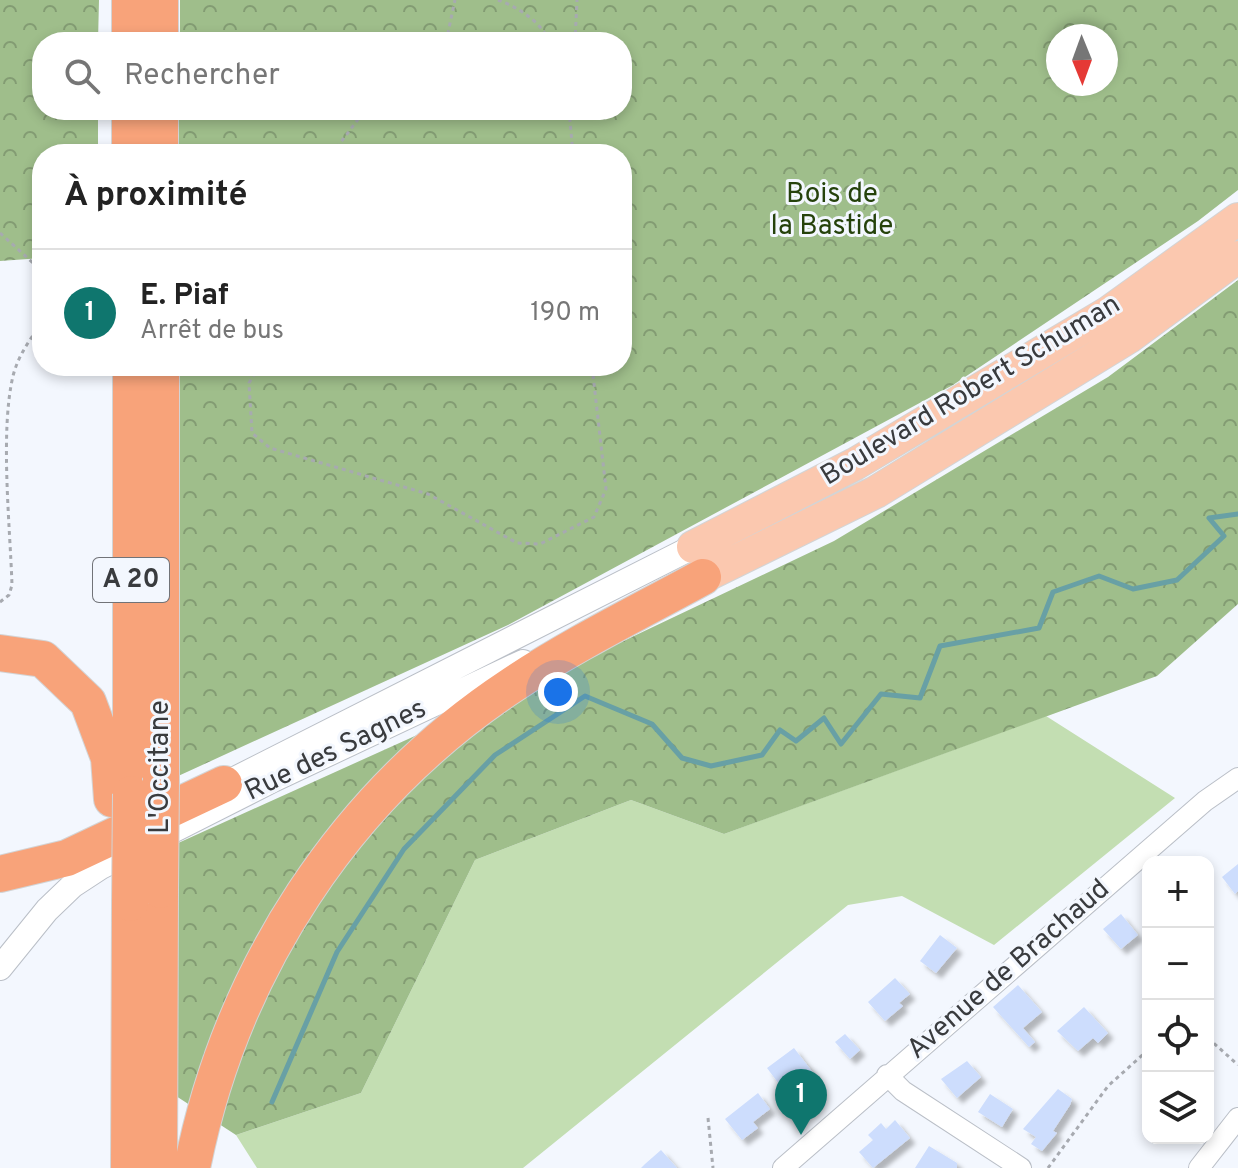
<!DOCTYPE html>
<html lang="fr">
<head>
<meta charset="utf-8">
<style>
  :root { --surface:#fff; --page:#f2f2f2; --text:#222; --muted:#767676; --line:#e0e0e0; --accent:#0f766e }
  body { margin:0; font-family:Overpass,sans-serif; background:var(--page); color:var(--text) }
  .controls { position:absolute; right:24px; bottom:24px; display:grid; overflow:hidden; border-radius:16px; box-shadow:0 4px 12px #0003 }
  .controls button { width:72px; height:72px; display:grid; place-items:center; padding:0; border:0; border-bottom:2px solid var(--line); background:var(--surface); color:var(--text); font:40px sans-serif }
  .compass { position:absolute; left:1046px; top:24px; width:72px; height:72px; border-radius:50%; background:var(--surface); box-shadow:0 4px 12px #0003; rotate:179deg }
  .you { position:absolute; left:558px; top:692px; width:28px; height:28px; margin:-20px; border:6px solid #fff; border-radius:50%; background:#1a73e8; box-shadow:0 0 0 12px #1a73e833 }
  .badge { display:grid; place-items:center; width:52px; height:52px; border-radius:50%; background:var(--accent); color:#fff; font-size:26px; font-weight:700 }
  .pin { position:absolute; translate:-50% -66px; filter:drop-shadow(0 2px 4px #0008) }
  .pin::after { content:''; position:absolute; top:42px; width:28px; height:24px; background:inherit; clip-path:polygon(0 0,100% 0,50% 100%) }
  .list { margin:0; padding:0; list-style:none }
  h2 { display:flex; justify-content:space-between; align-items:center; height:104px; margin:0; padding:0 32px; font-size:34px }
  h2 small { font-size:26px; font-weight:400; color:var(--muted) }
  .list li { display:grid; grid-template-columns:52px 1fr auto; gap:24px; align-items:center; box-sizing:border-box; height:128px; padding:0 32px; border-top:2px solid var(--line) }
  .list b { display:block; font-size:30px; white-space:nowrap }
  .list p { margin:0; font-size:26px; white-space:nowrap; color:var(--muted) }
  .list em { font-size:26px; font-style:normal; color:var(--muted) }
  .icon { flex:none; width:44px; height:44px; fill:none; stroke:currentColor; stroke-width:2; stroke-linecap:round; stroke-linejoin:round }
  .map { position:relative; flex:none; width:1238px; height:1168px; overflow:hidden }
  .search { position:absolute; background:var(--surface); box-shadow:0 4px 12px #0003; left:32px; top:32px; width:600px; height:88px; display:flex; align-items:center; gap:20px; box-sizing:border-box; padding:0 28px; border-radius:32px; color:var(--muted); font-size:30px }
  .panel { position:absolute; background:var(--surface); box-shadow:0 4px 12px #0003; left:32px; top:144px; width:600px; height:232px; border-radius:32px }
  .map>svg:first-child { display:block }
  .grass { fill:#c3deb2 }
  .forest { fill:url(#forest-crowns); fill-rule:evenodd }
  .lines { fill:none; stroke-linecap:round; stroke-linejoin:round }
  .stream { stroke:#68a0a5; stroke-width:5 }
  .building { fill:#cdddfd; filter:url(#shadow) }
  .minor-casing { stroke:#babfc7; stroke-width:22 }
  .tertiary-casing { stroke:#babfc7; stroke-width:26 }
  .primary-casing { stroke:#d3d4d5; stroke-width:34 }
  .motorway-casing { stroke:#d3d4d5; stroke-width:38 }
  .path { stroke:#a7aab0; stroke-width:3; stroke-dasharray:4 4; stroke-linecap:butt }
  .minor { stroke:#fff; stroke-width:20 }
  .tertiary { stroke:#fff; stroke-width:24 }
  .primary { stroke:#fbc8af; stroke-width:32 }
  .motorway { stroke:#f8a37a; stroke-width:36 }
  .motorway-bridge-casing { stroke:#d3d4d5; stroke-width:38; stroke-linecap:butt }
  .motorway-bridge { stroke:#f8a37a; stroke-width:36 }
  .labels { text-anchor:middle; dominant-baseline:central; stroke-width:6; stroke-linejoin:round; paint-order:stroke }
  .shield { fill:#f3f7fe; stroke:#717378; stroke-width:2 }
  .shield-label { font-size:26px; font-weight:bold; fill:#393b3e }
  .park-label { font-size:28px; fill:#25420b; stroke:#f3f7fe }
  .street-label { font-size:28px; fill:#393b3e; stroke:#f3f7fe }
</style>
</head>
<body>
<div class="map">
<svg width="1238" height="1168" viewBox="0 0 1238 1168">
  <defs>
    <pattern id="forest-crowns" width="20" height="18" patternUnits="userSpaceOnUse" patternTransform="scale(2)"><rect width="20" height="18" fill="#9fbe8b"/><path d="M2 6a3 3 0 1 1 6 0M12 15a3 3 0 1 1 6 0" fill="none" stroke="#839c73"/></pattern>
    <filter id="shadow"><feDropShadow dx="5.5" dy="5.5" stdDeviation="2" flood-color="#0004"/></filter>
  </defs>
  <rect width="100%" height="100%" fill="#f3f7fe"/>
  <path class="grass" d="M1046 716 1175 798 994 945 902 896 848 905 523 1168H257L236 1135 361 1093 475 860 631 800 724 834Z"/>
  <path class="forest" d="M0 0H99L98 42H42V110H98V154H42V258L0 261Z
    M180 0H1238V190L1198 221 953 385 508 625 176 777 178 366H622V154H179V110H622V42H180ZM1058 36H1106V84H1058Z
    M1238 280V604L1157 676 724 834 631 800 475 860 361 1093 236 1135 176 1096V844L594 655 834 541 1108 377Z"/>
  <g class="lines">
    <path class="stream" d="M272 1102 337 952 404 849 495 755 585 696 652 724 682 758 711 766 762 755 780 730 796 741 824 718 841 744 881 694 920 698 940 646 1039 628 1053 592 1099 576 1133 589 1177 580 1224 536 1209 518 1238 514"/>
  </g>
  <path class="building" d="M1238 864V891L1235 894 1222 877Z
    M1121 914 1138 935 1121 949 1103 929Z
    M940 935 957 948 936 973 920 961Z
    M895 978 910 994 899 1003 903 1006 885 1021 868 1002Z
    M1018 985 1042 1012 1023 1028 1035 1042 1029 1047 993 1007Z
    M1084 1007 1108 1033 1098 1043 1093 1038 1078 1051 1057 1031Z
    M845 1034 860 1050 850 1059 835 1042Z
    M794 1048 814 1074 785 1092 767 1068Z
    M967 1061 981 1077 957 1098 941 1079Z
    M1058 1089 1072 1099 1070 1105 1053 1131 1057 1133 1042 1151 1031 1144 1036 1137 1023 1129Z
    M758 1093 770 1109 753 1122 758 1128 742 1140 725 1119Z
    M990 1094 1013 1109 1002 1127 978 1112Z
    M895 1120 910 1138 873 1168 859 1152 873 1140 868 1135 881 1123 886 1129Z
    M929 1146 957 1163V1168H915Z
    M661 1150 677 1168H641L645 1164Z"/>
  <g class="lines">
    <g class="minor-casing">
      <path id="minor" d="M887 1075 903 1091 1021 1168
        M783 1168 1205 801 1238 778
        M1199 1168 1238 1118"/>
    </g>
    <g class="tertiary-casing">
      <path id="tertiary" d="M213 790 693 547
        M0 968 47 910 72 886 101 867 273 780 523 662"/>
    </g>
    <g class="primary-casing">
      <path id="primary" d="M693 547 855 464 1109 312 1238 219
        M703 577 876 492 1129 337 1238 257"/>
    </g>
    <g class="motorway-casing">
      <path id="motorway" d="M130 0V42
        M160 0V42
        M130 110V154
        M160 110V154
        M131 366V794
        M161 366V778
        M0 653 43 659 88 702 109 758 112 799
        M0 874 67 858 224 784
        M129 1168 130 903
        M159 1168 160 890
        M192 1168C231 971 344 796 512 685 572 645 639 612 703 577"/>
    </g>
    <path class="path" d="M498 0C518 7 541 22 550 42
      M446 42 455 0
      M575 42 577 0
      M569 110 573 154
      M332 154 359 118 372 110
      M0 233 42 271
      M259 366 249 383 252 433 270 448 428 494 517 543 540 544 594 517 606 489 592 366
      M0 602 9 595 12 585C10 525 0 431 13 376 18 356 30 339 42 323
      M1208 1038 1238 1065
      M708 1118 713 1168
      M1048 1168 1108 1086 1148 1050"/>
    <use href="#minor" class="minor"/>
    <use href="#tertiary" class="tertiary"/>
    <use href="#primary" class="primary"/>
    <use href="#motorway" class="motorway"/>
    <g class="motorway-bridge-casing">
      <path id="motorway-bridge" d="M160 890 161 778
        M130 903 131 794"/>
    </g>
    <use href="#motorway-bridge" class="motorway-bridge"/>
  </g>
  <g class="labels">
    <rect class="shield" x="93" y="558" width="76" height="44" rx="6"/>
    <g class="shield-label">
      <text x="131" y="580">A 20</text>
    </g>
    <g class="park-label">
      <text x="832" y="195">Bois de<tspan x="832" dy="32">la Bastide</tspan></text>
    </g>
    <g class="street-label">
      <text transform="translate(971 391) rotate(-31)">Boulevard Robert Schuman</text>
      <text transform="translate(336 751) rotate(-26)">Rue des Sagnes</text>
      <text transform="translate(161 767) rotate(-90)">L'Occitane</text>
      <text transform="translate(1009 970) rotate(-41)">Avenue de Brachaud</text>
    </g>
  </g>
</svg>
<div class="controls">
<button>+</button>
<button>−</button>
<button><svg class="icon" aria-label="locate" viewBox="0 0 24 24"><circle cx="12" cy="12" r="6"/><path d="M12 2v4M12 18v4M2 12h4M18 12h4"/></svg></button>
<button><svg class="icon" aria-label="layers" viewBox="0 0 24 24"><path d="M12 4l9 5-9 5-9-5zM3 14l9 5 9-5"/></svg></button>
</div>
<svg class="compass" viewBox="-18 -18 36 36"><path d="M0-13l5 13h-10z" fill="#e53935"/><path d="M0 13l5-13h-10z" fill="#767676"/></svg>
<div class="you"></div>
<div class="pin badge" style="left:801px;top:1135px">1</div>
<div class="search"><svg class="icon" aria-label="search" viewBox="0 0 24 24"><circle cx="10" cy="10" r="6"/><path d="M15 15l6 6"/></svg>Rechercher</div>
<section class="panel">
<h2>À proximité<small></small></h2>
<ul class="list">
<li><span class="badge">1</span><div><b>E. Piaf</b><p>Arrêt de bus</p></div><em>190 m</em></li>
</ul>
</section>
</div>
</body>
</html>
